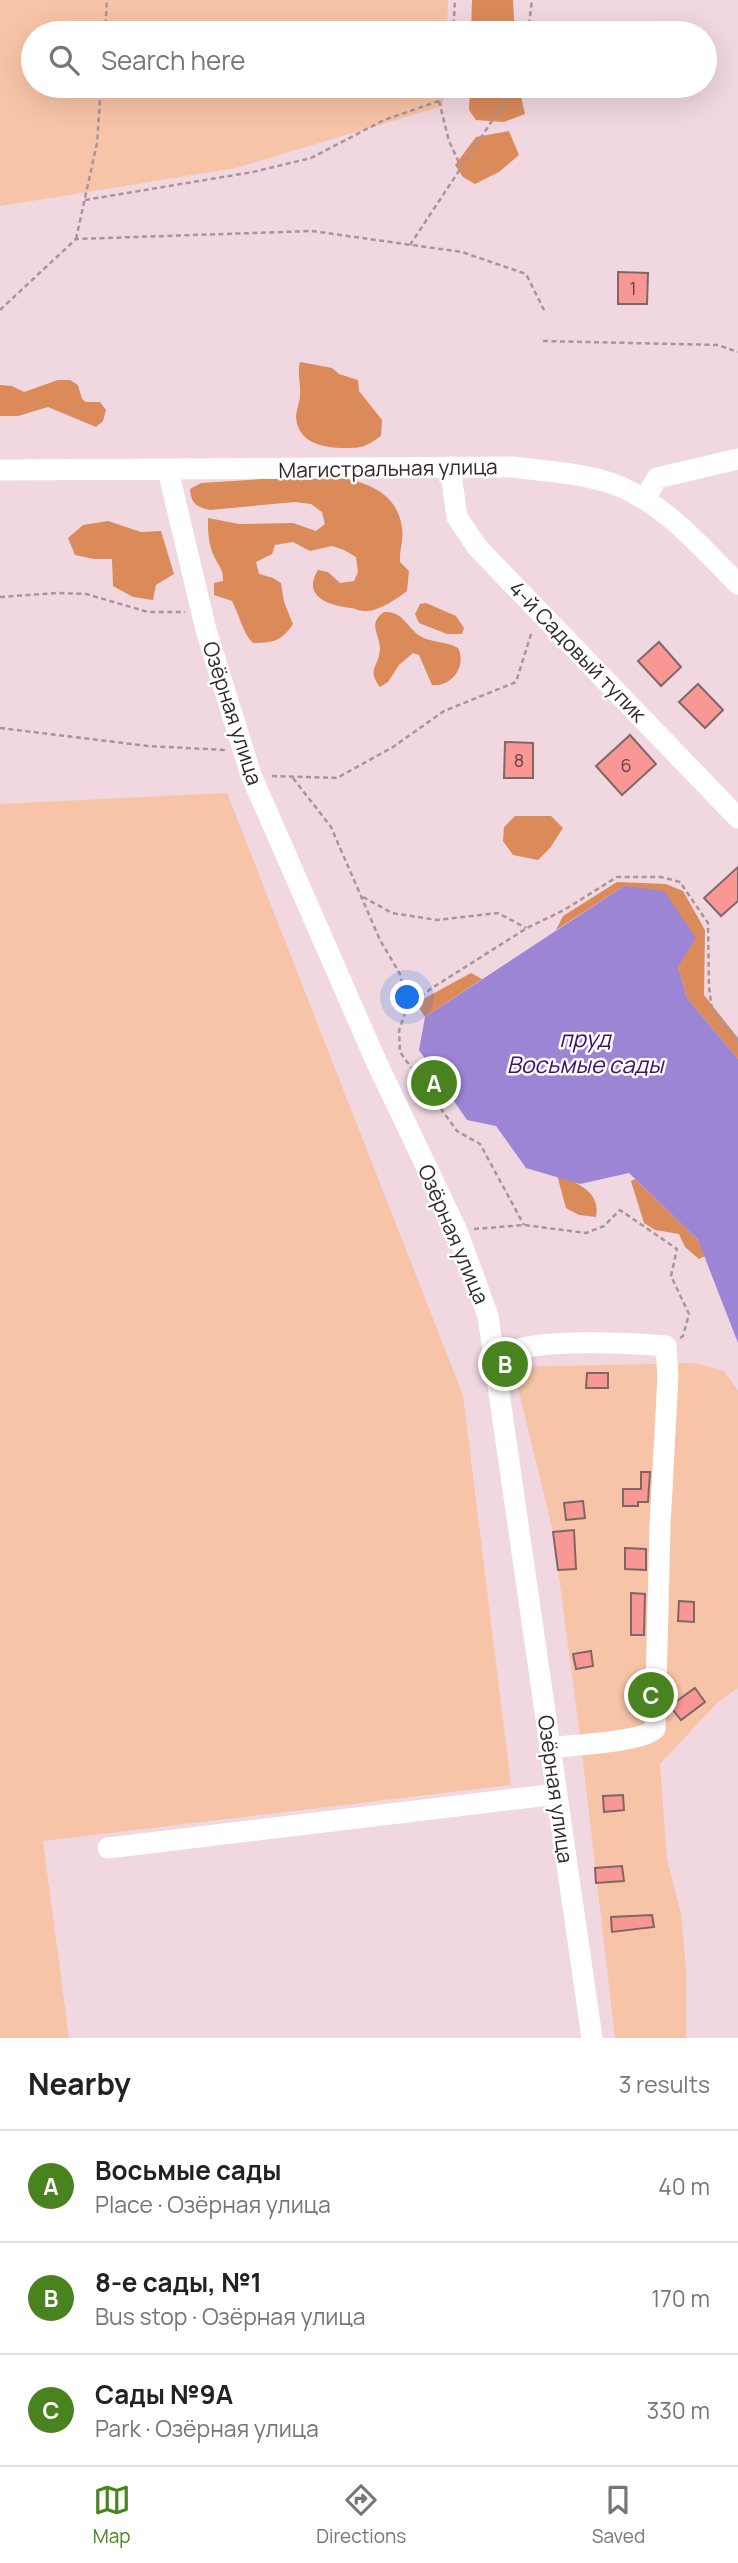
<!DOCTYPE html>
<html lang="en">
<head>
<meta charset="utf-8">
<style>
  :root { --surface:#fff; --page:#f6f6f6; --text:#222; --muted:#767676; --line:#e0e0e0; --accent:#488320 }
  body { margin:0; font-family:Manrope,sans-serif; background:var(--page); color:var(--text) }
  .you { position:absolute; left:408px; top:998px; width:24px; height:24px; margin:-18px; border:5px solid #fff; border-radius:50%; background:#1a73e8; box-shadow:0 0 0 10px #1a73e833 }
  .badge { display:grid; place-items:center; width:46px; height:46px; border-radius:50%; background:var(--accent); color:#fff; font-size:23px; font-weight:700 }
  .pin { position:absolute; translate:-50% -50%; border:4px solid #fff; box-shadow:0 2px 7px #0006 }
  .list { margin:0; padding:0; list-style:none }
  h2 { display:flex; justify-content:space-between; align-items:center; height:91px; margin:0; padding:0 28px; font-size:30px }
  h2 small { font-size:23px; font-weight:400; color:var(--muted) }
  .list li { display:grid; grid-template-columns:46px 1fr auto; gap:21px; align-items:center; box-sizing:border-box; height:112px; padding:0 28px; border-top:2px solid var(--line) }
  .list b { display:block; font-size:26px; white-space:nowrap }
  .list p { margin:0; font-size:23px; white-space:nowrap; color:var(--muted) }
  .list em { font-size:23px; font-style:normal; color:var(--muted) }
  .icon { flex:none; width:38px; height:38px; fill:none; stroke:currentColor; stroke-width:2; stroke-linecap:round; stroke-linejoin:round }
  .map { position:relative; flex:none; width:738px; height:2038px; overflow:hidden }
  .search { position:absolute; background:var(--surface); box-shadow:0 7px 28px #0002; left:21px; right:21px; top:21px; height:77px; display:flex; align-items:center; gap:18px; box-sizing:border-box; padding:0 24px; border-radius:38px; color:var(--muted); font-size:26px }
  .sheet { height:427px; background:var(--surface) }
  nav { display:flex; justify-content:space-around; align-items:center; box-sizing:border-box; height:98px; border-top:2px solid var(--line); background:var(--surface); font-size:19px; color:var(--muted) }
  nav a { display:grid; justify-items:center; gap:4px }
  nav .on { color:var(--accent) }
  .map>svg:first-child { display:block }
  .green { fill:#f8c4a7 }
  .forest { fill:#db8a5a }
  .water { fill:#9d85d5 }
  .building { fill:#f99795; stroke:#7e6766; stroke-width:2 }
  .lines { fill:none; stroke-linecap:round; stroke-linejoin:round }
  .path { stroke:#a8959c; stroke-width:2.5; stroke-dasharray:5 3.5; stroke-linecap:butt }
  .minor { stroke:#fff; stroke-width:21 }
  .labels { text-anchor:middle; dominant-baseline:central; stroke-width:5; stroke-linejoin:round; paint-order:stroke }
  .number-label { font-size:18px; fill:#634446 }
  .street-label { font-size:21px; fill:#31282b; stroke:#fff }
  .water-label { font-size:23px; font-style:italic; fill:#3a1070; stroke:#fff }
</style>
</head>
<body>
<div class="map">
<svg width="738" height="2038" viewBox="0 0 738 2038">
  <rect width="100%" height="100%" fill="#f0d7e0"/>
  <path class="green" d="M0 0H448L447 33H33V86H444L443 106 236 168 0 206Z
    M227 793 463 1395 511 1785 43 1841 69 2038H0V804Z
    M695 1363 724 1371 738 1391V1688L718 1702 660 1764 667 1860 681 1913 686 1968V2038H615L581 1744 553 1532 513 1367Z"/>
  <path class="forest" d="M472 0H513L515 33H471Z
    M470 86H511L521 96 525 114 504 122 476 120 469 110Z
    M509 131 519 155 499 172 475 184 463 177 455 165 476 137Z
    M300 362 332 368 339 374 358 380 359 391 382 420 381 436C364 448 362 448 341 448 320 447 298 442 296 417 296 410 300 402 300 395 301 383 297 373 300 362Z
    M58 380H70L78 385 82 399 86 402H100L106 410 103 421 96 427 48 407 18 416H0V385L12 386 24 392Z
    M325 475C359 480 397 488 402 528 404 540 399 550 400 562L409 571 407 591C397 599 380 610 368 611 363 612 356 609 352 608 330 606 301 597 318 570L328 572 340 583 354 581 358 572 356 557 344 550 332 546 310 551 293 542 275 545 272 554 256 562 259 574 273 578 281 583 284 602 293 624C282 641 273 643 253 643 242 632 240 616 232 601L214 595V583L223 581C224 569 217 564 213 554 208 542 208 530 208 518L239 524 293 523 316 531 325 524 322 512 311 504 295 502 210 510C196 507 191 503 190 489L201 483Z
    M108 521 141 532 161 531 174 574 156 585 153 600 133 597 113 586 112 559H94L75 555 68 538 83 525Z
    M426 603 456 616 464 628 462 634H447L419 623 415 614 420 604Z
    M384 612C404 611 405 626 420 636 431 643 447 641 458 648 467 666 452 687 432 685L419 655 413 653 399 665 388 682 380 687C366 669 379 667 380 649 380 634 367 624 384 612Z
    M515 816H551L563 828 550 848 538 860 513 855 503 841 504 827Z
    M617 882 666 884 683 891 705 930 704 995 738 1038V1059L687 998 678 967 624 886 556 930 563 916Z
    M471 973 482 979 425 1017 416 1003Z
    M557 1175C577 1183 601 1191 596 1217L579 1215 566 1208Z
    M635 1179 698 1240 705 1256 699 1259 685 1247 679 1234 655 1230 644 1223 631 1181Z"/>
  <path class="water" d="M624 886 664 891 696 938 678 967 687 998 738 1059V1343L698 1240 629 1173 580 1184 526 1168 496 1126 467 1120 419 1050 425 1017Z"/>
  <path class="building" d="M618 272 648 273 647 304H618Z
    M659 642 681 667 661 686 638 661Z
    M698 684 723 710 705 728 679 702Z
    M630 735 656 764 622 795 596 766Z
    M505 742 533 743V778H504Z
    M738 867V901L721 916 704 898Z
    M587 1373H608V1388H586Z
    M641 1472H650L648 1502H638V1506H623V1489H641Z
    M583 1501 585 1518 566 1520 564 1503Z
    M574 1530 576 1569 558 1570 553 1532Z
    M625 1548 646 1549V1570L625 1569Z
    M631 1593 645 1594 644 1635H631Z
    M679 1601 694 1602V1622L678 1621Z
    M591 1651 593 1666 576 1669 573 1654Z
    M695 1688 705 1702 681 1720 670 1706Z
    M623 1795 624 1810 604 1812 603 1796Z
    M622 1866 624 1881 596 1883 595 1868Z
    M652 1915 654 1927 612 1932 611 1917Z"/>
  <g class="lines">
    <path class="path" d="M105 33 107 0
      M453 33 455 0
      M528 33 532 0
      M439 101 449 141 461 167
      M85 200 253 172 311 158 384 120 439 101 447 86
      M76 239 97 143 101 86
      M410 245 515 86
      M0 310 76 239 312 231 462 252 526 274 544 310
      M543 341 718 345 738 352
      M0 597 57 593 86 594 148 612H185
      M0 728 148 746 226 750
      M272 776 337 778 393 747 444 711 516 682 532 631
      M293 778 331 827 380 940 400 974 407 1007 399 1031 400 1052 457 1131 480 1144 524 1225
      M363 897 392 913 437 920 498 913 526 928
      M407 1007 432 988 527 928 564 910 617 877H661L680 882 708 923 709 987 712 1010 738 1041
      M474 1229 524 1225 586 1233 604 1226 620 1210 677 1249 671 1276 689 1314 683 1336 680 1338"/>
    <path class="minor" d="M450 467 457 517 477 547 738 818
      M0 470 514 467C549 472 589 473 621 487 668 507 703 549 738 584
      M168 470 206 630 251 775 376 1061 457 1231 488 1316 592 2038
      M645 499 657 478 738 459
      M494 1362C499 1359 503 1355 508 1353 538 1338 631 1343 666 1346L668 1376 660 1526 655 1729C643 1742 571 1745 550 1748
      M108 1848 557 1794"/>
  </g>
  <g class="labels">
    <g class="number-label">
      <text x="633" y="288">1</text>
      <text x="519" y="760">8</text>
      <text x="626" y="765">6</text>
    </g>
    <g class="street-label">
      <text transform="translate(388 468) rotate(-1)">Магистральная улица</text>
      <text transform="translate(578 651) rotate(46)">4-й Садовый тупик</text>
      <text transform="translate(233 713) rotate(72)">Озёрная улица</text>
      <text transform="translate(454 1234) rotate(67)">Озёрная улица</text>
      <text transform="translate(556 1789) rotate(82)">Озёрная улица</text>
    </g>
    <g class="water-label">
      <text x="585" y="1038">пруд<tspan x="585" dy="26">Восьмые сады</tspan></text>
    </g>
  </g>
</svg>
<div class="you"></div>
<div class="pin badge" style="left:434px;top:1083px">A</div>
<div class="pin badge" style="left:505px;top:1364px">B</div>
<div class="pin badge" style="left:651px;top:1695px">C</div>
<div class="search"><svg class="icon" aria-label="search" viewBox="0 0 24 24"><circle cx="10" cy="10" r="6"/><path d="M15 15l6 6"/></svg>Search here</div>
</div>
<section class="sheet">
<h2>Nearby<small>3 results</small></h2>
<ul class="list">
<li><span class="badge">A</span><div><b>Восьмые сады</b><p>Place · Озёрная улица</p></div><em>40 m</em></li>
<li><span class="badge">B</span><div><b>8-е сады, №1</b><p>Bus stop · Озёрная улица</p></div><em>170 m</em></li>
<li><span class="badge">C</span><div><b>Сады №9А</b><p>Park · Озёрная улица</p></div><em>330 m</em></li>
</ul>
</section>
<nav>
<a class="on"><svg class="icon" aria-label="map" viewBox="0 0 24 24"><path d="M3 6l6-2 6 2 6-2v14l-6 2-6-2-6 2zM9 4v14M15 6v14"/></svg>Map</a>
<a><svg class="icon" aria-label="directions" viewBox="0 0 24 24"><path d="M12 3l9 9-9 9-9-9zM9 14v-3h6M13 9l2 2-2 2"/></svg>Directions</a>
<a><svg class="icon" aria-label="saved" viewBox="0 0 24 24"><path d="M7 4h10v16l-5-4-5 4z"/></svg>Saved</a>
</nav>
</body>
</html>
